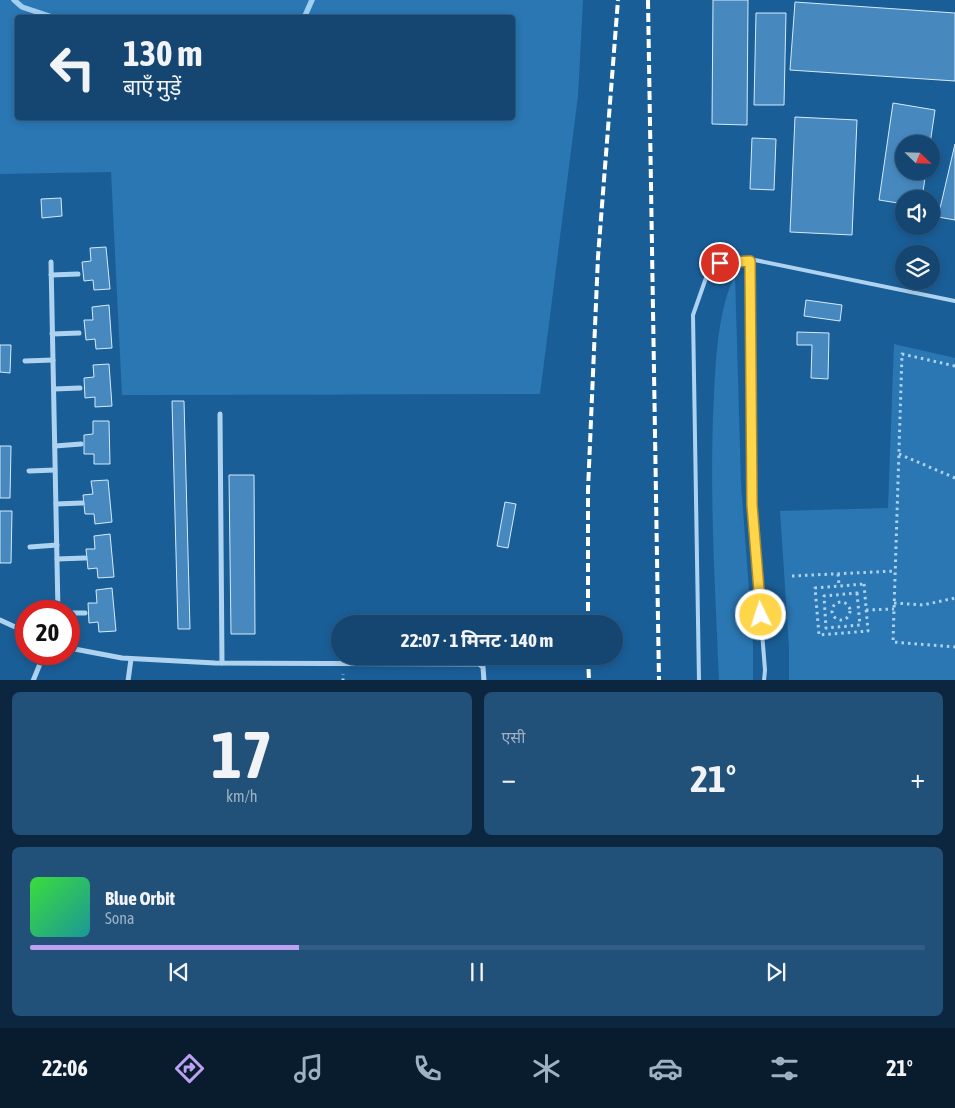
<!DOCTYPE html>
<html lang="hi">
<meta charset="utf-8">
<style>
body{margin:0;font-family:"Asap Condensed","Noto Sans Devanagari",sans-serif;background:#215079;color:#f1f3f6;height:100vh;display:flex;flex-direction:column;font-size:19px;white-space:nowrap}
*{box-sizing:border-box;margin:0}
p{font-size:16px;color:#9db1c3}
.icon{flex:none;width:28px;height:28px;fill:none;stroke:currentColor;stroke-width:2;stroke-linecap:round;stroke-linejoin:round}
.map{position:relative;height:680px;overflow:hidden}
.sheet{display:flex;flex-direction:column;gap:12px;padding:12px;background:#0b263e;flex:1}
.sheet>*{flex:none}
.banner{position:absolute;left:15px;top:15px;width:500px;height:105px;border-radius:5px;box-shadow:0 2px 8px #0003,0 0 0 1px #335e84;background:#144671;color:#f1f3f6;overflow:hidden}
.needle{width:32px;rotate:113deg}
.controls{position:absolute;left:895px;top:135px;display:grid;gap:10px}
.controls a{display:grid;place-items:center;width:45px;height:45px;border-radius:50%;background:#144671;box-shadow:0 2px 8px #0003,0 0 0 1px #335e84;font-size:25px}
.speed{position:absolute;left:15px;top:600px;display:flex;gap:10px;font-size:25px;font-weight:700;text-align:center}
.speed>*{display:grid;place-content:center;width:65px;height:65px;border-radius:50%;background:#144671;box-shadow:0 2px 8px #0003,0 0 0 1px #335e84;line-height:1}
.speed .limit{border:8px solid #d22;background:#fff;color:#111}
.pin{position:absolute;display:grid;place-items:center;width:42px;height:42px;color:#fff;margin:-21px;border:2px solid #fff;border-radius:50%;box-shadow:0 1px 5px #0007}
.me{position:absolute;width:55px;margin:-28px;rotate:356deg;stroke-linejoin:round;filter:drop-shadow(0 0 4px #0008)}
.turn{display:flex;align-items:center;gap:18px;height:105px;padding:0 25px;font-size:22px}
.turn .icon{width:65px;height:65px;stroke-width:2.5}
.turn b{display:block;font-size:35px;line-height:42px}
.big{font-size:38px;font-weight:700;line-height:1.1}
.sheet .widget{flex:1;display:flex;flex-direction:column;justify-content:center;gap:8px;min-width:0;padding:0 18px;border-radius:8px;background:#215079}
.sheet .dial{align-items:center;gap:0}
.dial b{font-size:65px;line-height:1}
.song{display:flex;align-items:center;gap:15px}
.cover{width:60px;height:60px;border-radius:8px;background:linear-gradient(135deg,hsl(120 70% 55%),hsl(180 70% 35%))}
.played{height:5px;border-radius:2px;background:linear-gradient(90deg,#bca0f2 30%,#335e84 30%)}
.keys{display:flex;justify-content:space-around;direction:ltr}
.heat{display:flex;justify-content:space-between;align-items:center;font-size:28px;direction:ltr}
.sheet .tiles{flex:1;display:grid;gap:12px;grid-template-columns:1fr 1fr}
.widget:last-child{grid-column:span 2}
.trip{position:absolute;left:331px;top:615px;width:292px;height:50px;border-radius:25px;background:#144671;box-shadow:0 2px 8px #0003,0 0 0 1px #335e84;font-weight:700;line-height:50px;text-align:center}
.dock{display:flex;height:80px;justify-content:space-around;align-items:center;background:#081c2d;color:#9db1c3}
.dock .icon{width:35px;height:35px}
.dock .current{color:#bca0f2}
.dock b{font-size:22px;color:#f1f3f6}
.map>svg:first-child{display:block}
</style>
<div class="map">
<svg width="955" height="681" viewBox="0 0 955 681">
<rect width="100%" height="100%" fill="#1a5e97"/>
<g fill="#2a77b3" fill-rule="evenodd">
<path d="M0 0H583L578 96 540 394 122 395 111 172 0 174ZM18 18H512V118H18Z"/>
<path d="M735 275 741 483 753 644V681L719 680C715 585 709 490 714 395 716 357 718 310 735 275Z"/>
<path d="M894 344 955 358V680H789V647L780 511 888 508Z"/>
</g>
<g fill="none" stroke-linecap="round" stroke-linejoin="round">
<g stroke="#a1cff2" stroke-width="5.5">
<path d="M14 0 22 7 55 18"/>
<path d="M304 18 312 0"/>
</g>
</g>
<g fill="#4789bf" stroke="#d5eafb">
<path d="M713 0H748L747 125 712 124Z"/>
<path d="M795 2 955 13V81L790 70Z"/>
<path d="M756 13H786L784 105H754Z"/>
<path d="M893 103 935 110 930 144H904V171H926L922 199H904V204L879 200Z"/>
<path d="M795 117 857 120 852 235 790 232Z"/>
<path d="M752 138 776 139 774 190 750 189Z"/>
<path d="M955 144V220L938 217Z"/>
<path d="M61 198 62 216 42 218 41 199Z"/>
<path d="M106 247 110 289 94 290 93 280 84 281 82 262 91 261 90 248Z"/>
<path d="M806 300 842 305 840 321 804 316Z"/>
<path d="M109 305 112 348 96 349 95 339 86 340 84 320H93L92 307Z"/>
<path d="M797 332 829 333 828 379 811 378 812 345H797Z"/>
<path d="M0 345H11L10 373 0 372Z"/>
<path d="M109 364 112 406 95 407V397L85 398 84 378 94 377 93 365Z"/>
<path d="M172 401H184L190 629H178Z"/>
<path d="M93 421H109L110 464H94V454H84V435L93 434Z"/>
<path d="M0 446H11L10 498H0Z"/>
<path d="M229 475H254L255 634H231Z"/>
<path d="M108 480 112 522 95 524 94 514H85L83 495 93 494 91 481Z"/>
<path d="M505 502 516 504 508 548 497 546Z"/>
<path d="M0 511H12L11 563H0Z"/>
<path d="M110 534 114 577 98 578 97 568 88 569 86 549H95L94 536Z"/>
<path d="M112 588 116 631 99 632 98 622 89 623 88 603H97L96 590Z"/>
</g>
<g fill="none" stroke-linecap="round" stroke-linejoin="round">
<g stroke="#aed3f0" stroke-width="3" stroke-dasharray="2.5 4" stroke-linecap="butt">
<path d="M955 366 902 354 893 642 955 647"/>
<path d="M899 454 955 478"/>
<path d="M838 574 839 585"/>
<path d="M792 576 895 571"/>
<path d="M864 584 868 631 819 635 815 588Z"/>
<path d="M857 593 860 625 826 628 824 596Z"/>
<circle cx="841" cy="611" r="9"/>
<path d="M894 603 923 605 955 598"/>
<path d="M866 610 894 609"/>
<path d="M343 681V674"/>
</g>
<g stroke="#aed3f0" stroke-width="4">
<path d="M750 261 752 505 765 670 764 681"/>
<path d="M699 681 693 315 707 275 720 263 755 260 955 301"/>
</g>
<g stroke="#aed3f0" stroke-width="5">
<path d="M51 262 58 611"/>
<path d="M51 275 78 274"/>
<path d="M52 334 79 333"/>
<path d="M25 361 53 360"/>
<path d="M54 389 80 388"/>
<path d="M220 414 222 663"/>
<path d="M55 446 81 444"/>
<path d="M29 471 55 470"/>
<path d="M56 504 82 503"/>
<path d="M30 547 57 545"/>
<path d="M57 559 85 558"/>
<path d="M69 613H85"/>
<path d="M0 620 26 632"/>
<path d="M69 648 122 658 215 663 479 664 483 667 484 681"/>
<path d="M33 681 44 654"/>
<path d="M128 681 131 659"/>
</g>
<g stroke="#fff" stroke-width="4" stroke-dasharray="9 4" stroke-linecap="butt">
<path d="M648 0 659 681"/>
<path d="M588 624V490L598 257 618 0"/>
<path d="M588 656 589 681"/>
</g>
</g>
<g fill="none" stroke-linecap="round" stroke-linejoin="round">
<defs>
<path id="route" d="M720 263 750 261 752 505 761 615"/>
</defs>
<use href="#route" stroke="#a68a30" stroke-width="12"/>
<use href="#route" stroke="#ffd54a" stroke-width="9"/>
</g>
</svg>
<div class="controls">
<a><svg class="needle" viewBox="-14 -14 28 28"><path d="M0-13l5 13h-10z" fill="#e53935"/><path d="M0 13l5-13h-10z" fill="#9db1c3"/></svg></a>
<a><svg class="icon" aria-label="sound" viewBox="0 0 24 24"><path d="M4 9h4l5-4v14l-5-4H4zM17 9q2 3 0 6"/></svg></a>
<a><svg class="icon" aria-label="layers" viewBox="0 0 24 24"><path d="M12 4l9 5-9 5-9-5zM3 14l9 5 9-5"/></svg></a>
</div>
<div class="speed"><div class="limit">20</div></div>
<div class="pin" style="left:720px;top:263px;background:#d93025"><svg class="icon" aria-label="arrive" viewBox="0 0 24 24"><path d="M6 21V4h12l-3 4 3 4H6"/></svg></div>
<svg class="me" style="left:761px;top:615px" viewBox="-20 -20 40 40"><circle r="17" fill="#ffd54a" stroke="#fff" stroke-width="3"/><path d="M0-11L8 9 0 5-8 9z" fill="#fff"/></svg>
<div class="trip">22:07 · 1 मिनट · 140 m</div>
<div class="banner">
<div class="turn"><svg class="icon" aria-label="left" viewBox="0 0 24 24"><path d="M17 20v-9H6M10 6l-5 5 5 5"/></svg><div><b>130 m</b>बाएँ मुड़ें</div></div>
</div>
</div>
<section class="sheet">
<div class="tiles">
<div class="widget dial"><b>17</b><p>km/h</p></div>
<div class="widget"><p>एसी</p>
<div class="heat"><a>−</a><b class="big">21°</b><a>+</a></div>
</div>
<div class="widget">
<div class="song"><i class="cover"></i><div><b>Blue Orbit</b><p>Sona</p></div></div>
<div class="played"></div>
<div class="keys"><svg class="icon" aria-label="previous" viewBox="0 0 24 24"><path d="M18 5L8 12l10 7zM5 5v14"/></svg><svg class="icon" aria-label="pause" viewBox="0 0 24 24"><path d="M8 5v14M16 5v14"/></svg><svg class="icon" aria-label="next" viewBox="0 0 24 24"><path d="M6 5l10 7-10 7zM19 5v14"/></svg></div>
</div>
</div>
</section>
<nav class="dock">
<b>22:06</b>
<svg class="icon current" aria-label="directions" viewBox="0 0 24 24"><path d="M12 3l9 9-9 9-9-9zM9 14v-3h6M13 9l2 2-2 2"/></svg>
<svg class="icon" aria-label="music" viewBox="0 0 24 24"><path d="M9 18V5l10-2v13"/><circle cx="6" cy="18" r="3"/><circle cx="16" cy="16" r="3"/></svg>
<svg class="icon" aria-label="phone" viewBox="0 0 24 24"><path d="M5 4h4l2 5-3 2q2 4 5 5l2-3 5 2v4C11 20 4 13 5 4z"/></svg>
<svg class="icon" aria-label="climate" viewBox="0 0 24 24"><path d="M12 3v18M4 7l16 10M4 17L20 7"/></svg>
<svg class="icon" aria-label="car" viewBox="0 0 24 24"><path d="M5 17H2v-5l4-1 3-4h7l3 4 3 1v5h-3M9 17h6M6 11h13"/><circle cx="7" cy="17" r="2"/><circle cx="17" cy="17" r="2"/></svg>
<svg class="icon" aria-label="filters" viewBox="0 0 24 24"><path d="M4 7h16M4 17h16"/><circle cx="9" cy="7" r="2"/><circle cx="15" cy="17" r="2"/></svg>
<b>21°</b>
</nav>
